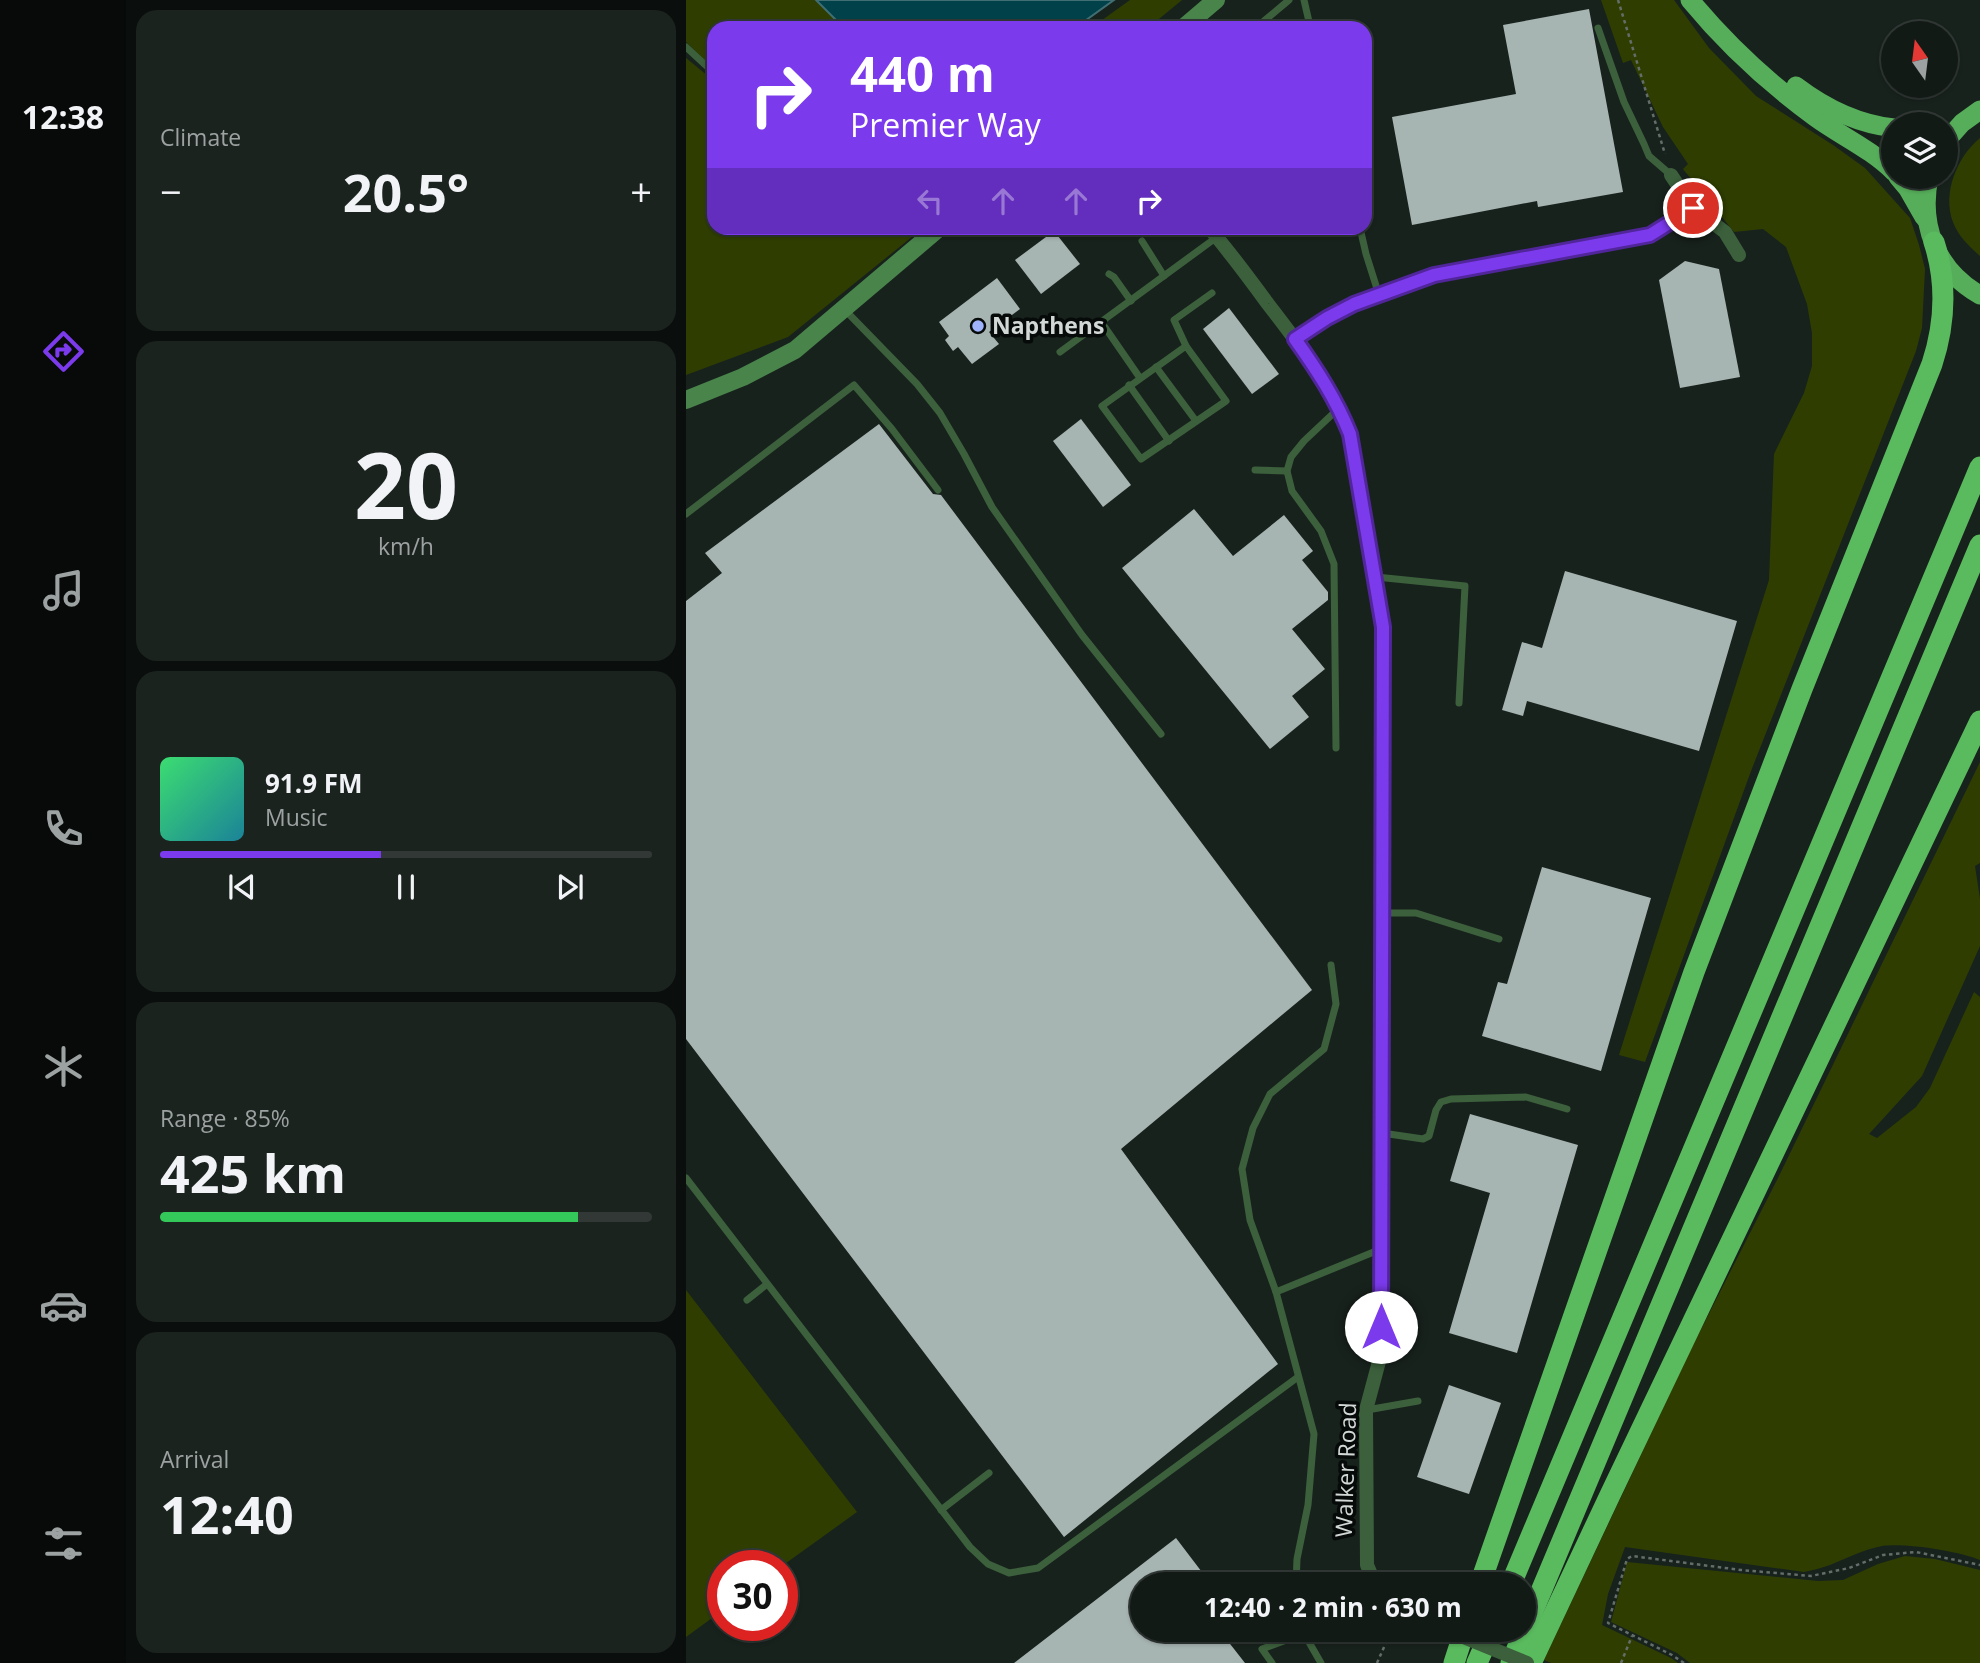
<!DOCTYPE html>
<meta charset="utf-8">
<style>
body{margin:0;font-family:"Open Sans",sans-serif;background:#1b231f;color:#f1f3f6;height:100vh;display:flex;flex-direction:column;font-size:26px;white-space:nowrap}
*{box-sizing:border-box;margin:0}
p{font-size:23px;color:#9ca1a1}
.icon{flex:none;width:38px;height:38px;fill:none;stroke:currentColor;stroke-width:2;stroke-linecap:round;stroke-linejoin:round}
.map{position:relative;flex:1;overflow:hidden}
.drawer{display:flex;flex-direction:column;gap:10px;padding:10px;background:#0a0e0c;width:560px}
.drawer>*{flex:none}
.guide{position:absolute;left:21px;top:21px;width:665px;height:214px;border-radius:21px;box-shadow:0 2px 5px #0004,0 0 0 2px #313835;background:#7c3aed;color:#fff;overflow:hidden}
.needle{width:46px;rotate:346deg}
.buttons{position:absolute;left:1195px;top:21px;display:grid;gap:14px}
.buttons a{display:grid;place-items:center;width:77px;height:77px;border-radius:50%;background:#121a16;box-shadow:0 2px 5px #0004,0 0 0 2px #313835;font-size:35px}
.speed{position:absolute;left:21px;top:1550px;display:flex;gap:14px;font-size:35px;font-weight:700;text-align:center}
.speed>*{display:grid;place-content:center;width:91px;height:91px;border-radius:50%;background:#121a16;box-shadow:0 2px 5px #0004,0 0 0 2px #313835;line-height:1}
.speed .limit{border:10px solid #d22;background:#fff;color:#111}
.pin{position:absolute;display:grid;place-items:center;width:60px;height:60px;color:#fff;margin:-30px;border:4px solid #fff;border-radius:50%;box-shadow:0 2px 7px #0007}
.me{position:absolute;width:77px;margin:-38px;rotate:0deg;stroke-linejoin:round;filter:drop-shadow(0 0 5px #0008)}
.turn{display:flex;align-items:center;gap:24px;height:147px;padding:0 28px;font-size:32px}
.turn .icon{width:91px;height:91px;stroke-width:2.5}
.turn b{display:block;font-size:49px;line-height:60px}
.lanes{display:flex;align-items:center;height:66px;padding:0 28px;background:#0003;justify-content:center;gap:35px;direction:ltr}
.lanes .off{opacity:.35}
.big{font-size:52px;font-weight:700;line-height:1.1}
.drawer .tile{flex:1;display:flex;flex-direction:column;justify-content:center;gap:10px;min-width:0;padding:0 24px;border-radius:21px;background:#1b231f}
.drawer .dial{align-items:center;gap:0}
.dial b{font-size:91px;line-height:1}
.song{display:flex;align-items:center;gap:21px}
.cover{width:84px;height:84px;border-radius:10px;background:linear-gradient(135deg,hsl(140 70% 55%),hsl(190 70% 35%))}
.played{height:7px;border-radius:4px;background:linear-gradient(90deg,#7c3aed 45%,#313835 45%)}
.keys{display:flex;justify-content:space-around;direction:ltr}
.heat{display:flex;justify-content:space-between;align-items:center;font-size:38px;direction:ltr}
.charge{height:10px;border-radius:5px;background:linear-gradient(90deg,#34c759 85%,#313835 0)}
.trip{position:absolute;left:444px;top:1572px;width:406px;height:70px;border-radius:35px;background:#121a16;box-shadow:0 2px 5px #0004,0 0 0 2px #313835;font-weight:700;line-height:70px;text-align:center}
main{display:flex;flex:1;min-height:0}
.dock{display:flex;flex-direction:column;width:126px;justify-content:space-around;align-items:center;background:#070a09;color:#9ca1a1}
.dock .icon{width:49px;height:49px}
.dock .current{color:#7c3aed}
.dock b{font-size:32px;color:#f1f3f6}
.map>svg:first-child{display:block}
</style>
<main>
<nav class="dock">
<b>12:38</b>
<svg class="icon current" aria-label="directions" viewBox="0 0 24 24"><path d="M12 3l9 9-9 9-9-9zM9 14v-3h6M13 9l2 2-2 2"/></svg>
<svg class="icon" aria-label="music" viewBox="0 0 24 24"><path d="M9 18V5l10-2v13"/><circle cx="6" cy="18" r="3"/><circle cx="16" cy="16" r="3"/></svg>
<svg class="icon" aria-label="phone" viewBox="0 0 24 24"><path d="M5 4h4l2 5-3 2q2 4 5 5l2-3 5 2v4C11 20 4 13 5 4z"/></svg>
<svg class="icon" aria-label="climate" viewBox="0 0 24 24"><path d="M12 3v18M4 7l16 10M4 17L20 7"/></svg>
<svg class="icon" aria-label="car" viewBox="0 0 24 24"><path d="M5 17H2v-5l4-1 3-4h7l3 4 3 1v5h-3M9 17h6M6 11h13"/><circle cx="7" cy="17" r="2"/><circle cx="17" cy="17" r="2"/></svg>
<svg class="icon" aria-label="filters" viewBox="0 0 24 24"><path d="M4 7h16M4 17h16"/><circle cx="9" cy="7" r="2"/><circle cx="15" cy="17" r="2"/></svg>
</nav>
<section class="drawer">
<div class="tile"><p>Climate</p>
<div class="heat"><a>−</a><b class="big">20.5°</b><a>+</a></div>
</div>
<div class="tile dial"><b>20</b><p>km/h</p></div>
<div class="tile">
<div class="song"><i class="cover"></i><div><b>91.9 FM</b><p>Music</p></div></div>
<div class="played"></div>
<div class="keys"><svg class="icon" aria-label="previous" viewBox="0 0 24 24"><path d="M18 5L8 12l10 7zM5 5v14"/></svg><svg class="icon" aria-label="pause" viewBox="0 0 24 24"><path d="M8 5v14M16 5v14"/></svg><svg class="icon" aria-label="next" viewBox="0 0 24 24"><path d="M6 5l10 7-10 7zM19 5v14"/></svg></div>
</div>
<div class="tile"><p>Range · 85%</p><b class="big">425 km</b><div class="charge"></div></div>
<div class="tile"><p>Arrival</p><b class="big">12:40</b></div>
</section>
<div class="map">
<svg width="1294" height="1663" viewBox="0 0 1294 1663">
<rect width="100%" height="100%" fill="#18221d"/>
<g fill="#2f3e00">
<path d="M0 0H130L158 28H28V69L0 42Z"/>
<path d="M444 0H496L462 28H405Z"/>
<path d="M915 0H988L1023 48 1070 96 1147 145 1179 168 1224 218 1233 245 1239 269 1236 328 1230 351 1065 771 959 1062 933 1055 1083 580 1088 454 1118 393 1126 366V333L1121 304 1100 247 1077 229 1048 232 997 169 1002 164 977 127 945 60 937 63Z"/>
<path d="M0 58 28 81V228H157L163 234 170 228H237L102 337 0 375Z"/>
<path d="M1294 138V256C1283 246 1272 236 1267 222 1256 193 1271 157 1294 138Z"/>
<path d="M1294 762V863L1289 866 1294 899V946L1236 1076 1183 1134 1191 1138 1230 1107 1244 1088 1288 992 1294 997V1560C1271 1551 1221 1543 1196 1546 1179 1549 1161 1558 1144 1565 1136 1568 1127 1570 1118 1572L939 1547 922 1594 916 1625 985 1658 992 1663H865L858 1660 1006 1347 1090 1182Z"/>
<path d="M0 1290 171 1512 96 1566H37V1610L0 1637Z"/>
<path d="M1219 1556 1249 1559 1294 1570V1663H1004L991 1653 925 1622 941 1562 1132 1581 1157 1580 1192 1564Z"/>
</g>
<path fill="#014149" stroke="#406e73" stroke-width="2" d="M130 0H428L389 28H158Z"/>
<g fill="#a6b4b2">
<path d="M903 9 937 192 852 207 851 201 726 225 706 117 830 94 817 25Z"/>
<path d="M368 231 394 264 355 294 329 260Z"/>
<path d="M999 261 1033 269 1054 377 994 388 973 280Z"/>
<path d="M311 278 334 309 303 332 313 344 286 364 272 347 267 351 259 340 263 336 253 322Z"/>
<path d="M543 308 593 374 566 394 517 329Z"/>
<path d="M395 419 445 485 417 507 367 441Z"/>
<path d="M193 424 247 494 255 495 626 990 435 1149 592 1364 378 1537 0 1039V601L36 573 19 553Z"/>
<path d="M508 509 547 556 598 515 627 551 616 560 642 592V600L606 629 639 669 606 696 623 717 584 749 436 568Z"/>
<path d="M879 571 1051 621 1013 751 841 701 837 716 816 710 836 642 856 648Z"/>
<path d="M856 867 965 898 915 1071 796 1036 812 982 821 984Z"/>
<path d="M784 1114 892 1145 831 1353 763 1333 804 1193 764 1181Z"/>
<path d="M763 1385 815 1403 783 1494 731 1477Z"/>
<path d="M490 1538 525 1584H457V1629H554L541 1640 559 1663H328Z"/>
</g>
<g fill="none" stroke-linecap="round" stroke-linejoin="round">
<g stroke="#646d69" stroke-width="2.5" stroke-dasharray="3.5 3.5" stroke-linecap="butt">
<path d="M932 0 979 154"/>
<path d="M659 228 661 234 665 235"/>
<path d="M691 1663 706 1629"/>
<path d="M935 1663 946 1636"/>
<path d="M998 1663 986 1655 922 1623 941 1559 946 1556 1055 1570 1125 1576 1163 1568 1197 1555 1230 1552 1294 1565"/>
</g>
<g stroke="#3c603c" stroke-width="7">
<path d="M618 0 624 26"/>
<path d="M578 21 603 0"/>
<path d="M912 28 938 102 958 144 963 156 985 175"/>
<path d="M0 47 28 73"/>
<path d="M674 228 680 254 693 295"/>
<path d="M456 241 478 276"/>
<path d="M423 274 428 277 445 301"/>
<path d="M158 309 231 384 254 413 278 454 306 507 396 635 475 734"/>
<path d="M416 323 454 378"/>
<path d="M500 346 540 401 455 459 416 406Z"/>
<path d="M500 346 488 320 526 293"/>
<path d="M374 352 531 237"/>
<path d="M470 367 510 421"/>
<path d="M443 385 483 441"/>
<path d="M569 470 601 471"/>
<path d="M0 514 168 385 206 429 252 490"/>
<path d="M690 577 779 586 773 703"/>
<path d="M650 748 648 564 635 531 606 491 601 471 605 457 618 441 653 408"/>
<path d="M697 913H730L813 939"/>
<path d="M696 1133 737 1139 743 1136 750 1110 755 1102 765 1099 840 1097 881 1109"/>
<path d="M0 1178 284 1547 302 1564 323 1573 352 1568 612 1377"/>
<path d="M590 1292 564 1220 556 1169 567 1128 584 1094 638 1049 650 1004 645 965"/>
<path d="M61 1300 81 1284"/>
<path d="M681 1410 732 1401"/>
<path d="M255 1510 303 1473"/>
<path d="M610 1584 611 1559 622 1505 628 1434 590 1292 695 1249"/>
<path d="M616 1630 635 1663"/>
<path d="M586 1663 576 1649 617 1634"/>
</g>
<g stroke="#3c603c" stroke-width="14">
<path d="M985 175 1007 208 1039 232 1053 255"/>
<path d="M523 228C544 252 563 278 582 304 618 351 656 398 669 457L697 627 695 1354 680 1410 681 1565 689 1584"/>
<path d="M609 339 641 318 668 304 749 275 964 235 1007 208"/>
</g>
<g stroke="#49844b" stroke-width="18">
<path d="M497 28 530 0"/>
<path d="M0 400 57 377 109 350 253 228"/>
</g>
<g stroke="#56ae5a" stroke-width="19">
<path d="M1004 0C1042 46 1081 82 1129 117 1155 136 1185 149 1208 172"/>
<path d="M1110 86C1139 108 1171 124 1208 128"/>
<path d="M1260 141 1276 123 1294 110"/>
<path d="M1212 177 1222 189 1238 217"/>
<path d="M1243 177C1233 225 1250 270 1294 295"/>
</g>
<g stroke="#5aba5e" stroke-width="21">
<path d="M794 1584 1008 972 1116 689 1246 364C1259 324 1261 282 1248 242"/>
<path d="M825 1584 1294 467"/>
<path d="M768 1663 779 1629"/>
<path d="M791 1663 806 1629"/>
<path d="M825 1663 1294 545"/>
<path d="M845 1663 925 1493 1294 721"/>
</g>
<path stroke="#3c603c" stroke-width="14" d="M758 1629 841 1663"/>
</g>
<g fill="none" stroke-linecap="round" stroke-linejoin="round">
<defs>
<path id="route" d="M695 1327 697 627 664 434C650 399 631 370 609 339L641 318 668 304 748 275 964 235 1007 208"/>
</defs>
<use href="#route" stroke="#51269a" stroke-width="18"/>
<use href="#route" stroke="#7c3aed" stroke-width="12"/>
</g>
<circle fill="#9fb3fd" stroke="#060a08" stroke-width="2.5" cx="292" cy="326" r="7"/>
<g text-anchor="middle" stroke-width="7" stroke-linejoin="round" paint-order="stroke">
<g font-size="23" font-weight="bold" fill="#d2d8d5" stroke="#060a08" text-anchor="start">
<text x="306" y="334">Napthens</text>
</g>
<g font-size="23" fill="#d2d8d5" stroke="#060a08">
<text transform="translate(660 1470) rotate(-88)" y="8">Walker Road</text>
</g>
</g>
</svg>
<div class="buttons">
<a><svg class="needle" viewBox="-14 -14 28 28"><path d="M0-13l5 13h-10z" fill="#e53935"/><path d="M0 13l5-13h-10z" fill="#9ca1a1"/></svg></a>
<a><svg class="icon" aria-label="layers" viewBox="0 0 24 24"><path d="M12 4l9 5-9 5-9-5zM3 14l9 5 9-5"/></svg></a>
</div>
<div class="speed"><div class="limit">30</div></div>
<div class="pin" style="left:1007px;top:208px;background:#d93025"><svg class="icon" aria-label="arrive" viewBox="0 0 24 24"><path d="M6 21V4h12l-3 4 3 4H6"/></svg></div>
<svg class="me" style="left:695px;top:1327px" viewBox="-20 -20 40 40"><circle r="19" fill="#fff"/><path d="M0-13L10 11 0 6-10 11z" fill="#7c3aed"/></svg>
<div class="trip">12:40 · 2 min · 630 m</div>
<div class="guide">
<div class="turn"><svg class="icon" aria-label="right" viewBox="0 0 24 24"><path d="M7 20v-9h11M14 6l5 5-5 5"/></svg><div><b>440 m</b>Premier Way</div></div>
<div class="lanes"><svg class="icon off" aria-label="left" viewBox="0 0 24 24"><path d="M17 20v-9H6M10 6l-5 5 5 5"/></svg><svg class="icon off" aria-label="ahead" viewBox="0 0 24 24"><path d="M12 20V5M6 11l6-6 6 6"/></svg><svg class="icon off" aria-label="ahead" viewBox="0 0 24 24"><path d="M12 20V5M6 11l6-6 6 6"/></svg><svg class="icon" aria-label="right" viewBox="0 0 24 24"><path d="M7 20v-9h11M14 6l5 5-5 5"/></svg></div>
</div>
</div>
</main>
